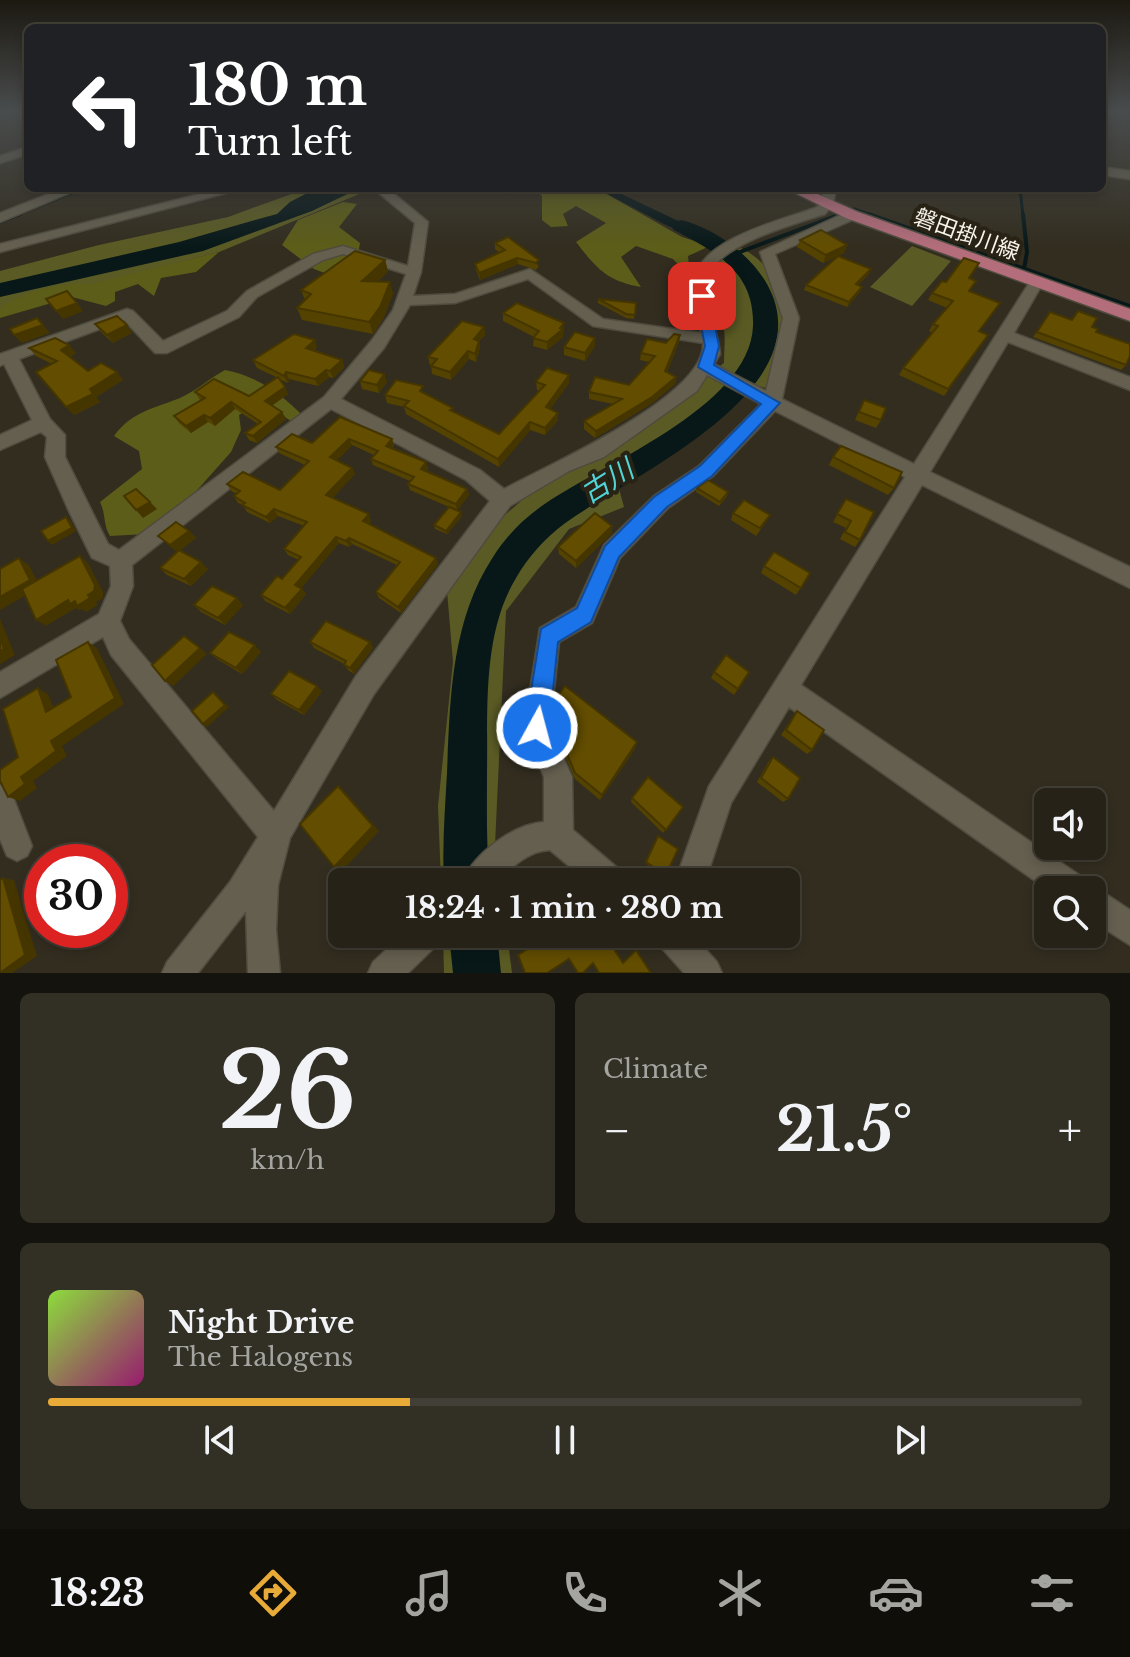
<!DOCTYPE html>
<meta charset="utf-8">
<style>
body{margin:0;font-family:"Libre Baskerville","Noto Sans JP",serif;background:#322f24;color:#f1f3f6;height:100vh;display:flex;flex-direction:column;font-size:30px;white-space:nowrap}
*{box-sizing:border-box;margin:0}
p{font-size:26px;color:#a4a4a1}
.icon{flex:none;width:44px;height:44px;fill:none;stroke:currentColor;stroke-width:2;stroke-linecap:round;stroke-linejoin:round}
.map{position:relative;height:973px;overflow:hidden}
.sheet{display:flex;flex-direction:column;gap:20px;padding:20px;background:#15130d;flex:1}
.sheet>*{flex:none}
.top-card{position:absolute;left:24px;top:24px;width:1082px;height:168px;border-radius:12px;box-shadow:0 4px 12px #0003,0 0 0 2px #423f36;background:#202124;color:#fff;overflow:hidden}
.tools{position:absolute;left:1034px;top:788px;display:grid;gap:16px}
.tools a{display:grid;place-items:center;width:72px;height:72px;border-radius:12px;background:#262217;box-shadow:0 4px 12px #0003,0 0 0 2px #423f36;font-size:40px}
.speed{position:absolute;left:24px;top:844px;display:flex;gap:16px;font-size:40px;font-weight:700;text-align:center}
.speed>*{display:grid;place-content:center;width:104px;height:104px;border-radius:50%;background:#262217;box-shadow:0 4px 12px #0003,0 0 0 2px #423f36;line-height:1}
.speed .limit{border:12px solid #d22;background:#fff;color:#111}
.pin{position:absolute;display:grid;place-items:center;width:68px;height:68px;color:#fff;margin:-34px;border-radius:16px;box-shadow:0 4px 12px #0006}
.me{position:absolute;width:88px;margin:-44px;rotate:7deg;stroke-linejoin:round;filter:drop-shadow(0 0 6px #0008)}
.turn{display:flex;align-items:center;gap:28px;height:168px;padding:0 32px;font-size:36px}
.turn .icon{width:104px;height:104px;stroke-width:2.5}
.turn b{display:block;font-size:56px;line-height:68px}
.big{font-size:60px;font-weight:700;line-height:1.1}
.sheet .card{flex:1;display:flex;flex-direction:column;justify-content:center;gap:12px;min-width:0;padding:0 28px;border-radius:12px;background:#322f24}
.sheet .dial{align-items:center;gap:0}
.dial b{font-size:104px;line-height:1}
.song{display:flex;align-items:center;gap:24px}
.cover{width:96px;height:96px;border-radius:12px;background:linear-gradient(135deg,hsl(90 70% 55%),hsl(320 70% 35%))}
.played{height:8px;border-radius:4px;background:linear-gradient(90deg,#e9ab37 35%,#423f36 35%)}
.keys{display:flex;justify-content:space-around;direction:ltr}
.heat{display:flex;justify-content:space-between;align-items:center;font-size:44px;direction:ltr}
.sheet .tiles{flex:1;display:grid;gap:20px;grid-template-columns:1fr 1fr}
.card:last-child{grid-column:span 2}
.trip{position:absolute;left:328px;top:868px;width:472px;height:80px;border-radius:12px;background:#262217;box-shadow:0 4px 12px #0003,0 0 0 2px #423f36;font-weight:700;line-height:80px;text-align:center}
.tabs{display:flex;height:128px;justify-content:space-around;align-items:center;background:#0f0e09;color:#a4a4a1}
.tabs .icon{width:56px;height:56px}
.tabs .active{color:#e9ab37}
.tabs b{font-size:36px;color:#f1f3f6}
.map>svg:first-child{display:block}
</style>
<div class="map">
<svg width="1130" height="973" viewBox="0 0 1130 973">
<rect width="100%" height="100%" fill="#322d1f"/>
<g fill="#5a5b24">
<path d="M308 188H374L219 252 0 309V271L99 245 228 217Z"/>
<path d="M912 246 951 261 912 306 870 287Z"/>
<path d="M741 248C764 259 788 288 788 316 787 340 777 366 771 389L749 384 618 485 624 507 569 529 506 611 495 845 500 882H441L438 806 453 662 446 579 477 539 542 483 593 462 724 363C724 351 726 336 723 324 714 287 694 271 741 248Z"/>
<path d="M443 934H507L512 973H444Z"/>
</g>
<g fill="#5c5d18">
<path d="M534 188H596L682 237 710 246 688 256 690 277 673 259 636 246 621 257 641 287C607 281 597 269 576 242L606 223 576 206 563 214 568 226 551 227 542 220V196Z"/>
<path d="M343 202 357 204 339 227 360 243 358 255 330 275 314 269 282 245 298 220Z"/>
<path d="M219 252 196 272 161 278 154 296 138 284 115 292V301L106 306 72 297 0 318V308C26 291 61 282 91 284Z"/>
<path d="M225 370C254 375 281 393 302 415L298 426 262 401 239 415 241 430 231 452 183 506 146 534 110 536C103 525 106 514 100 502L142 469 139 451 114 436C131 412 155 408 180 398 196 391 210 378 225 370Z"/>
</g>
<g fill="#081819">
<path d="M317 188H360L312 211 203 251 0 297V283L179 242 248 222 277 214 290 202Z"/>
<path d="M596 188H609L722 242 713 245 664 224Z"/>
</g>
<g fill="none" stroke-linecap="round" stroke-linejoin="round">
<g stroke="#081819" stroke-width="3">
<path d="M1020 188 1023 216"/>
<path d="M15 216 83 188"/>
<path d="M836 216 854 209 874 216"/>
</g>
<g stroke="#081819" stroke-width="4">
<path d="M868 214 1130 306"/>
<path d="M1023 214 1027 252 1024 269"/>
<path d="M0 222 20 214"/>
<path d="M732 255 841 214"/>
</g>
<g fill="#081819" fill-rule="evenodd">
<path d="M681 220C714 228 750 254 767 284 827 391 629 476 564 524 545 538 528 557 516 578 482 634 488 710 487 773 487 810 486 846 490 882H444C442 846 445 809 447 773 450 699 451 621 493 557 505 538 521 521 539 508 598 465 750 408 753 326 755 272 716 252 674 230L671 226 674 222Z"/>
<path d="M449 934H497L501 973H453Z"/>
</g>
<defs>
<g id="minor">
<path d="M28 147V154L0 163V156Z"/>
<path d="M1102 167 1130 171V179L1102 175Z"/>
<path d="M64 188H81L0 222V213Z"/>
<path d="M224 188H245L0 252V244Z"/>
<path d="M373 188H387L428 222 421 272 413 296 455 294 530 269 603 319 701 333C698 317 691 300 693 283 697 240 781 220 815 208L821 204 824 188H836L833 205 825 214C795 224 714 245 707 280 703 303 718 330 720 354L714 364 766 391 783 318 760 252 847 212H857V218L775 254 799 318 782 399 914 464 1031 280H1041L1043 283 1014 333 1130 377V390L1008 342 930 472 1130 567V588L922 485 801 685 1085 879 1089 889 1103 892 1130 910V945L1092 921V890H1048L789 707 731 803 705 882H675L709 786 905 477 775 411 713 476 668 508 620 558 592 623 559 642 550 728 572 777 573 830 621 871 625 882H588L550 850C528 851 513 866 498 882H462C474 854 513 824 544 822V777L524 728 540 628 576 607 604 545 654 496 699 466 761 404 707 375 697 391 604 457 569 471 510 506 374 694 290 838 278 885 276 930 280 973H248L246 911 198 973H162L167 962 230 882 258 837 111 655 103 637 0 698V672L99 614 111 586 110 566 92 558 68 509 45 457 47 437 41 432 0 450V435L32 420 4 364 0 366V354L127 309 133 311 163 341 227 311 247 291 313 254 343 246 408 266 415 223ZM343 254 406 274 393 310 372 340 324 397 119 550 108 544 65 457V435L50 419 19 359 124 320 155 353H167L239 317 257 297 323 260ZM528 279 593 326 703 343C707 396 546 466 504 489L480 470 341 399 384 348 410 305 455 303ZM331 409 466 480 490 501 356 676 274 811 129 639 120 621 133 586 132 565Z"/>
<path d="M0 785 10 789 32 846 27 856 17 861 7 856 0 839Z"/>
<path d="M403 934H442L437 945 408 973H368L373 962Z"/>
<path d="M654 934H692L717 962 722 973H684L659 945Z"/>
</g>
<path id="major" d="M785 188H804L858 212 1130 309V321L846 218Z"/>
</defs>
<use href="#minor" stroke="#4f4b3e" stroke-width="3"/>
<use href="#major" stroke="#4f4b3e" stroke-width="3"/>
<use href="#minor" fill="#645f4f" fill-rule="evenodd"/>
<use href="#major" fill="#b36d7b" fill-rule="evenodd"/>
</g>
<g fill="#544200">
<path d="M508 237 539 266 536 270 518 264 480 280 476 270 475 264 499 252 495 249V243Z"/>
<path d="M800 240 847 245 844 253 823 263 797 247Z"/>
<path d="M385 260 388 271 377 282 393 293 383 319 373 334 302 320 297 308 305 300 301 290Z"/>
<path d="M871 269 869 274 858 285 860 292 847 307 804 290 806 285Z"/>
<path d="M969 279V291L980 331 988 335 944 396 899 375 903 368 932 333 929 331 933 324 947 308 928 300 932 293 946 282Z"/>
<path d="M598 299 636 303 634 319 626 318 598 303Z"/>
<path d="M1078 311 1126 365 1121 370 1033 337 1050 312 1071 320Z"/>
<path d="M503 313 564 332 563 333V337L547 350 533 346 534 337 503 321Z"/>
<path d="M95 324 132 333 113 343 101 332Z"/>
<path d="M484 327 485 335 479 341 480 348 476 362 469 359 451 380 432 374 431 365H430L428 357Z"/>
<path d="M679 342 667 372 676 377 675 384 651 404 595 438 584 429V421L613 404 589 399V392L629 385 649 362 640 360 641 353 666 343Z"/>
<path d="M595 346 585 361 564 355V347Z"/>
<path d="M317 347 314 351 342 360 344 367 333 378 329 377 318 386 289 379 288 383 279 379 288 394 272 405 282 412 286 419 257 443 249 440 245 433 258 424 235 409 215 426 208 422 191 433 179 423 174 416 200 400 195 392 249 396 276 377 257 368 253 360Z"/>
<path d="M29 348 76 353 69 357 88 371 123 380 96 397 100 402 74 415 52 364 36 356Z"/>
<path d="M384 374 387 382 379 393 362 389 360 381Z"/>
<path d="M569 375V383L550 409 558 420 545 435 530 430 499 467 406 414 404 407 387 403 385 395 425 394 454 412 499 434 539 391 537 390 536 382Z"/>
<path d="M864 400 881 420 876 428 855 420Z"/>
<path d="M340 417 392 439 394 446 392 448 426 462 428 469 426 472 467 489 469 495 457 510 462 516 447 534 435 529 434 525 449 507 410 490 408 484 410 481 373 465 371 459 374 455 352 445 337 460 352 468 355 474 332 498 371 521 368 524 438 564 401 613 379 598 376 592 397 565 352 544 349 547 339 543 301 588 306 594 290 614 265 601 261 595 282 579 299 560 288 555 284 549 304 526 278 516 270 523 247 512 243 505 238 503 234 496 237 494 231 491 227 484 280 490 305 465 279 453 276 447 312 443Z"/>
<path d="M833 457 894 488 888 495 829 465Z"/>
<path d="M697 488 728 492 727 496 719 506 696 492Z"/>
<path d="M846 499 860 540 855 547 840 539 846 528 833 522Z"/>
<path d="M733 513 770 515 766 522 756 536 731 520Z"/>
<path d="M612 526V533L576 568 559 554 558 547Z"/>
<path d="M189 531 196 538 179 551 208 569 191 586 167 575 160 568 177 552 158 536Z"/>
<path d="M764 566 810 573 796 595 761 573Z"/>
<path d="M194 605H243L225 625 201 612Z"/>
<path d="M310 642H370L373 648 354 674 348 670 344 664 314 648Z"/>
<path d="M261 652 242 674 217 659 210 653Z"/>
<path d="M714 672H749L734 695 711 678Z"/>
<path d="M322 691 304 715 277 700 271 694Z"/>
<path d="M797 711 812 750 807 754 781 735Z"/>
<path d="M553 720 635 749 600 800 575 779 553 728Z"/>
<path d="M773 757 788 799 783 802 757 782 769 761Z"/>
<path d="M632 798 683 807 663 833 631 802Z"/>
<path d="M658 836 666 875 665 876 645 863Z"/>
</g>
<g fill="#453600">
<path d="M847 245 844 253 823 263 826 255Z"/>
<path d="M517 258 518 264 480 280 479 273Z"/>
<path d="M385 260 388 271 365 293 362 281Z"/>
<path d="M871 269 869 274 853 289 856 284Z"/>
<path d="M390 282 393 293 383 319 373 334 369 322Z"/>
<path d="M862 287 860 292 847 307 849 302Z"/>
<path d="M77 303 83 311 63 319 56 311Z"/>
<path d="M564 323 563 337 547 350V342Z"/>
<path d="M43 325 50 333 22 343 14 335Z"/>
<path d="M127 325 132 333 113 343 107 335Z"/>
<path d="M484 327 485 335 479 341 480 348 476 362 474 339Z"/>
<path d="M680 335 679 342 664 379 665 371Z"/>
<path d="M595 338V346L585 361V353Z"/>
<path d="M315 340 317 347 309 355 306 348Z"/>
<path d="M69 345 76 353 67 358 61 350Z"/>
<path d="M468 351 469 359 451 380 450 372Z"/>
<path d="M342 360 344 367 333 378 330 371Z"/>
<path d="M326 370 329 377 318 386 315 379Z"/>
<path d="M117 372 123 380 96 397 100 402 74 415 66 407 90 389Z"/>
<path d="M286 372 289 379 288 383 284 376Z"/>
<path d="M384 374 387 382 379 393 377 385Z"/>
<path d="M569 375V383L546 415V407Z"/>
<path d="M676 377 675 384 651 404 595 438 596 431Z"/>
<path d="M285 387 288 394 269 408 265 401Z"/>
<path d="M231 402 235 409 215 426 210 418Z"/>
<path d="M282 412 286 419 257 443 253 436Z"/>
<path d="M558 413V420L545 435V428Z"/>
<path d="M204 415 208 422 191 433 186 426Z"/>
<path d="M530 422V430L499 467 498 459Z"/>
<path d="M349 439 352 445 334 464 330 457Z"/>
<path d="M392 439 394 446 388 453 386 446Z"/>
<path d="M426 462 428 469 422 476 421 469Z"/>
<path d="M352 468 355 474 329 502 326 495Z"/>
<path d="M467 489 469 495 457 511 456 504Z"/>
<path d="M150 502 157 509 143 518 136 510Z"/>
<path d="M274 509 278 516 270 523 266 517Z"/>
<path d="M461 512 462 516 447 534 446 531Z"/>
<path d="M369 514 371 521 366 528 363 521Z"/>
<path d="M66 517 70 520 76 531 52 545 48 541Z"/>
<path d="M612 526V533L576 568V561Z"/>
<path d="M189 531 196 538 177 553 170 545Z"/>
<path d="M336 537 339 543 299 591 295 585Z"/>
<path d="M349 538 352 544 349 547 346 541Z"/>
<path d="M80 556 88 563 103 592V598L96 602 98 605 86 612 82 609 79 610 76 608 46 626 36 620 68 600 88 595Z"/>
<path d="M19 558 29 565 40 587 0 610V597Z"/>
<path d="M436 558 438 564 401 613 398 607Z"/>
<path d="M201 562 208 569 191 586 184 579Z"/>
<path d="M302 589 306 594 290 614 285 608Z"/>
<path d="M237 598 243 605 225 625 218 618Z"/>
<path d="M0 619 15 655 0 664Z"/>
<path d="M88 642 97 648 124 704 62 746 67 756 33 781 37 788 20 801 8 797 21 777 51 741 115 698Z"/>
<path d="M370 642 373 648 354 674 350 668Z"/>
<path d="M255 645 261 652 242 674 236 668Z"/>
<path d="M200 648 207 654 173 686 165 681Z"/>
<path d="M317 686 322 691 304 715 299 710Z"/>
<path d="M38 688 48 694 57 717 46 712Z"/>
<path d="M213 692 229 707 207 727 203 724Z"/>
<path d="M637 742 635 749 600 800 602 795Z"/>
<path d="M338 786 345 792 379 831 342 871 334 867Z"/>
<path d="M3 878 14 880 37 956 12 973H0Z"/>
</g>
<g fill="#624d00" stroke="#453600" stroke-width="2">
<path d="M821 230 847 245 826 255 800 240Z"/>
<path d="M508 237 539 260 536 263 517 258 479 273 475 264 505 250 495 243Z"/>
<path d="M355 251 385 260 362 281 390 282 380 307 369 322 297 308 311 294 301 290Z"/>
<path d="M838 256 871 269 856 284 862 287 849 302 806 285Z"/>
<path d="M964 258 979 263 969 278 976 281 969 291 1000 303 979 331 988 335 948 389 903 368 938 326 933 324 953 301 932 293 942 281 946 282Z"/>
<path d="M67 291 77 303 56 311 46 299Z"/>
<path d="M598 299 636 303 635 315 626 314Z"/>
<path d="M517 303 564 323 560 328 563 329 547 342 533 338 539 331 503 313Z"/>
<path d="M1078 311 1097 318 1092 327 1098 329 1096 332 1130 344V356L1126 365 1037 332 1050 312 1072 320Z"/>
<path d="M117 316 127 325 107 335 95 324Z"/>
<path d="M37 318 43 325 14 335 10 329Z"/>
<path d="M462 321 484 327 474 339 479 341 475 354 468 351 450 372 431 366 437 359 428 357Z"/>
<path d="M575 332 595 338 585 353 564 347Z"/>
<path d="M294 334 315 340 306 348 342 360 330 371 326 370 315 379 286 372 284 376 253 360Z"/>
<path d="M674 334 680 335 665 371 676 377 652 397 596 431 584 421 622 399 589 392 595 377 629 385 655 356 641 353 647 339 666 343Z"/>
<path d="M55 338 69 345 61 350 88 371 101 363 117 372 90 389 93 394 66 407 36 372 57 361 29 348Z"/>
<path d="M547 368 569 375 546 407 558 413 545 428 530 422 498 459 404 406 409 401 385 395 396 380 423 386 420 391 453 408 450 410 499 434 545 385 536 382Z"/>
<path d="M369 370 384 374 377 385 360 381Z"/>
<path d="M278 377 285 387 265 401 282 412 253 436 245 433 261 422 231 402 210 418 204 415 186 426 174 416 205 398 195 392 214 379 249 396Z"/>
<path d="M864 400 886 408 881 420 859 412Z"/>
<path d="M340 417 392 439 386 446 426 462 421 469 467 489 456 504 408 484 414 477 371 459 378 451 349 439 330 457 352 468 326 495 369 514 363 521 436 558 398 607 376 592 400 562 349 538 346 541 336 537 295 585 302 589 285 608 261 595 277 576 282 579 301 557 284 549 307 522 274 509 266 517 242 505 245 503 234 496 240 491 227 484 243 472 280 490 309 461 276 447 292 434 312 443Z"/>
<path d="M841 446 902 472 894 488 833 457Z"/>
<path d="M708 480 728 492 720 502 697 488Z"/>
<path d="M136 489 150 502 136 510 124 496Z"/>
<path d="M846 499 874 512 860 540 845 532 851 521 837 514Z"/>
<path d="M744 500 770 515 760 528 733 513Z"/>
<path d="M449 507 461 512 446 531 434 525Z"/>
<path d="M595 513 612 526 576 561 558 547Z"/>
<path d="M66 517 72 528 48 541 41 531Z"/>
<path d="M176 522 189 531 170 545 158 536Z"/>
<path d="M179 550 201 562 184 579 160 568Z"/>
<path d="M774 552 810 573 801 588 764 566Z"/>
<path d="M80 556 95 585 94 591 88 595 90 598 77 606 75 601 70 604 68 600 36 620 22 589Z"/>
<path d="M19 558 30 580 0 597V569Z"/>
<path d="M212 586 237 598 218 618 194 605Z"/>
<path d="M326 621 370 642 350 668 344 665 346 661 310 642Z"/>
<path d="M229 632 255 645 236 668 210 653Z"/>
<path d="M184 636 200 648 165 681 152 665Z"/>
<path d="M0 639 4 649 0 651Z"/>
<path d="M88 642 115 698 51 741 56 751 21 777 25 784 8 797 0 781V770L18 757 3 709 38 688 46 712 71 697 56 660Z"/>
<path d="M726 655 749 672 738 689 714 672Z"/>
<path d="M289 671 317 686 299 710 271 694Z"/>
<path d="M565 686 637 742 602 795 575 773 553 720 555 700Z"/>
<path d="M213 692 225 705 203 724 192 711Z"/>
<path d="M797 711 824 730 812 750 786 730Z"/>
<path d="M773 757 800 778 788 799 761 778Z"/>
<path d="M648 777 683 807 666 830 632 798Z"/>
<path d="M338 786 373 826 334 867 300 824Z"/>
<path d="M658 836 678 849 666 875 646 862Z"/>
<path d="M3 878 25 955 0 973V880Z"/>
<path d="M558 934H604L623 963 636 950 651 973H599L593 963 583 973H578L569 959 547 973H525L518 955 548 936 550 941Z"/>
</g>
<linearGradient id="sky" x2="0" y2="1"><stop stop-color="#1c1911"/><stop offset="0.45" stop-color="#494c4d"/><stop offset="1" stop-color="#494c4d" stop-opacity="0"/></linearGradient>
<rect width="1130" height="247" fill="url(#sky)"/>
<path fill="#1a73e8" stroke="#114b97" stroke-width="2" d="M702 292 709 296 719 346 714 365 780 403 712 476 667 507 619 557 591 622 558 642 549 728 545 737 537 740 529 737 525 728 541 629 577 608 605 546 654 497 700 466 761 404 698 367 705 346 695 296Z"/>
<g text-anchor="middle" stroke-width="8" stroke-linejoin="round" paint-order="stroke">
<g font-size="22" fill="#f8f4eb" stroke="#282315">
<text transform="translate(967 234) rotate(20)" y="8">磐田掛川線</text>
</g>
<g font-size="28" font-style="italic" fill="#51d4d7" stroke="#282315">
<text transform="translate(607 481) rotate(-32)" y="10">古川</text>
</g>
</g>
</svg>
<div class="tools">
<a><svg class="icon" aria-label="sound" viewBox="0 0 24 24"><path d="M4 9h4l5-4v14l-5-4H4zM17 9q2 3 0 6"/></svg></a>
<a><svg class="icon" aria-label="search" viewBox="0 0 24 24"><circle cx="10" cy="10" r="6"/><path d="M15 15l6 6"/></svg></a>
</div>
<div class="speed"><div class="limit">30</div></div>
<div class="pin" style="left:702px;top:296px;background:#d93025"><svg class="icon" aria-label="arrive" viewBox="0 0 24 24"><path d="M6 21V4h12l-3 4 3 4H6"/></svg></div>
<svg class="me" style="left:537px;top:728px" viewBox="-20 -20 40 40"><circle r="17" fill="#1a73e8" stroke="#fff" stroke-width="3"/><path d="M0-11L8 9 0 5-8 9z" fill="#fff"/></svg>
<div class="trip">18:24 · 1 min · 280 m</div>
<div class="top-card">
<div class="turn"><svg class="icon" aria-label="left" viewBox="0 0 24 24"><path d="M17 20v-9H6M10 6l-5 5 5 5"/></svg><div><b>180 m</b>Turn left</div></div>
</div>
</div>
<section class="sheet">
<div class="tiles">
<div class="card dial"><b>26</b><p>km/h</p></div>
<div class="card"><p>Climate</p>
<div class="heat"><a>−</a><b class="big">21.5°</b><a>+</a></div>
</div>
<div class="card">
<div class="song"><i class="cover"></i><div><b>Night Drive</b><p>The Halogens</p></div></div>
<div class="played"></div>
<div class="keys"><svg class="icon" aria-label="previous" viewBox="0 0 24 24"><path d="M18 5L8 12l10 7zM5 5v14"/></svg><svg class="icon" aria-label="pause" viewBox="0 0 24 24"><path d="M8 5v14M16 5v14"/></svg><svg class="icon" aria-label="next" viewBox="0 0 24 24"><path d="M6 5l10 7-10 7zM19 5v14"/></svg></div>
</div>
</div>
</section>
<nav class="tabs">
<b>18:23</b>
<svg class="icon active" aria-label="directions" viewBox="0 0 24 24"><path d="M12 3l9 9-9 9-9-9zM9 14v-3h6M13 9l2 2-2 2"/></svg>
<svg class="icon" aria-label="music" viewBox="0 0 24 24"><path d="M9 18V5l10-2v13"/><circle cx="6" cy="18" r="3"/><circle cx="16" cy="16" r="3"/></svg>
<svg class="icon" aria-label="phone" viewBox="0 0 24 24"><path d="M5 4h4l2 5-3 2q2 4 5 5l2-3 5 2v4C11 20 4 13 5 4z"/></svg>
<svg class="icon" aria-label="climate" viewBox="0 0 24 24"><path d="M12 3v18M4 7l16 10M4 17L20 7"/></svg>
<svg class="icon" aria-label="car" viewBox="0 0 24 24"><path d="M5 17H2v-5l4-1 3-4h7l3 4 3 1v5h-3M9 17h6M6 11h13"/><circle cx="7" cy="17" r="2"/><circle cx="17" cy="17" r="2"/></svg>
<svg class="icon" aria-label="filters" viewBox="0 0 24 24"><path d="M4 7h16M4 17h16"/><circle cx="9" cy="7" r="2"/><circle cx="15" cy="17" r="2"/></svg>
</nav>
